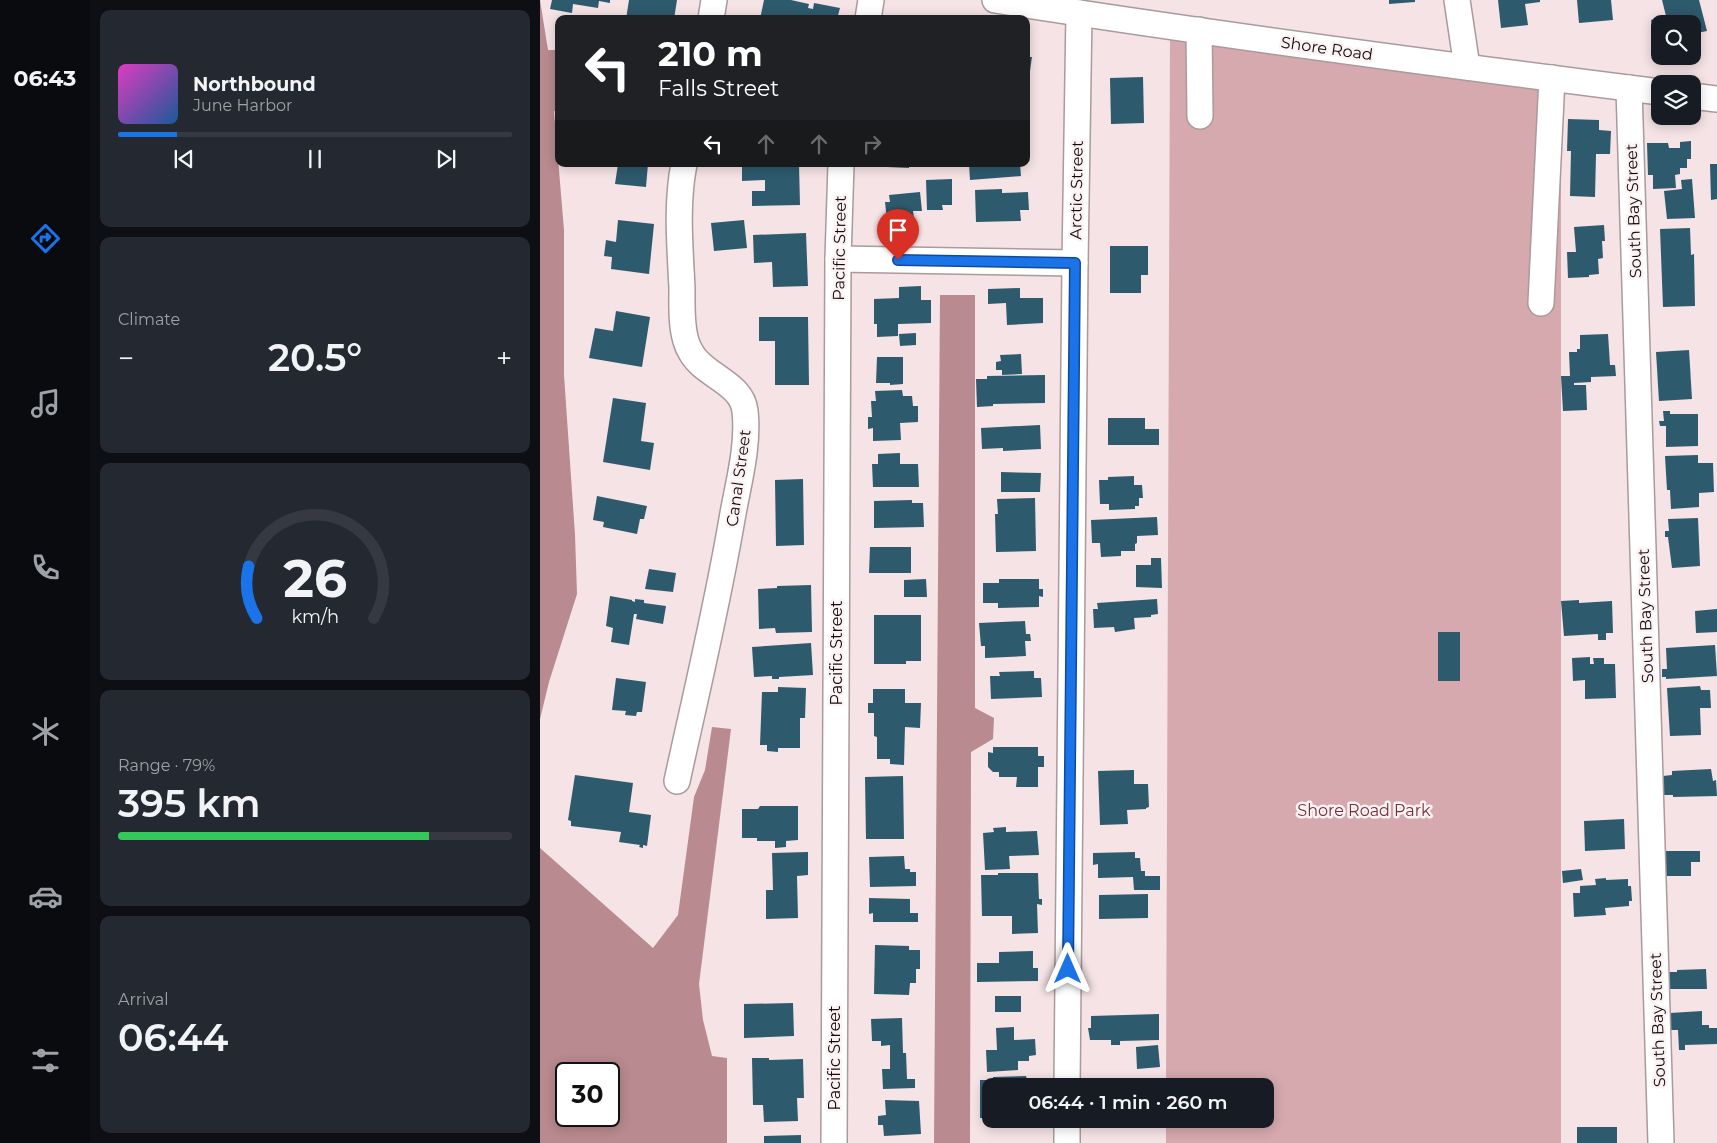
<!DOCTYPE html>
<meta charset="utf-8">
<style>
body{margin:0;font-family:Montserrat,sans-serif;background:#242831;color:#f1f3f6;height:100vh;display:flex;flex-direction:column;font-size:19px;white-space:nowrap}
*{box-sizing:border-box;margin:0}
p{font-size:16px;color:#9ea1a6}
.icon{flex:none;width:28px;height:28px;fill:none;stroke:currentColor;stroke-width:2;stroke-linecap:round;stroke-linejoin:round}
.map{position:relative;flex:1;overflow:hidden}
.drawer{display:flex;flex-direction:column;gap:10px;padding:10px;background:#0d0f14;width:450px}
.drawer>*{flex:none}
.banner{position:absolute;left:15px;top:15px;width:475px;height:152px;border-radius:10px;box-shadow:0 2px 12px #0003;background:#202124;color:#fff;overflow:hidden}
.fabs{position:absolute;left:1111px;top:15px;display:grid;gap:10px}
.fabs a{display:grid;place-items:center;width:50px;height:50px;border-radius:10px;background:#171b24;box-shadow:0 2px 12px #0003;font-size:25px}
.speed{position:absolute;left:15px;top:1062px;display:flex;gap:10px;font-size:25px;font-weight:700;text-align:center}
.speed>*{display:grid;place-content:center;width:65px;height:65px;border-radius:50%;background:#171b24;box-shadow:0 2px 12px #0003;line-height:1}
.speed .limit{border:2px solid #111;border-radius:8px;background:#fff;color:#111}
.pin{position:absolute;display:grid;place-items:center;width:42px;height:42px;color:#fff;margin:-51px -21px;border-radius:50% 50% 50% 0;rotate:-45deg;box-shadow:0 0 5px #0007}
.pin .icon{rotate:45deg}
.me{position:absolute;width:55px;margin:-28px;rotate:0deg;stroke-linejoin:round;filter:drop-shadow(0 0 4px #0008)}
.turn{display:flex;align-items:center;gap:18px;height:105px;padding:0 20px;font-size:22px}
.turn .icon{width:65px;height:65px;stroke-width:2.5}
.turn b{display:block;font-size:35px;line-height:42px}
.lanes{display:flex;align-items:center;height:48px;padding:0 20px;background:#0003;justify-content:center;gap:25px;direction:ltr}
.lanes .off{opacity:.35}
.big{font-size:38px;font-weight:600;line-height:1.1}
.drawer .tile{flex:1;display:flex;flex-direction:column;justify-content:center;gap:8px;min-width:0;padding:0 18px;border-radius:10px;background:#242831}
.drawer .dial{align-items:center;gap:0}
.dial svg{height:130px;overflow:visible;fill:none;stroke:#363941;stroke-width:7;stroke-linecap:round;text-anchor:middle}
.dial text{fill:#f1f3f6;stroke:none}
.song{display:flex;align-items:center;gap:15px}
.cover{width:60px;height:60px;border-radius:8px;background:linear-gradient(135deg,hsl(310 70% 55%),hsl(210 70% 35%))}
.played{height:5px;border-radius:2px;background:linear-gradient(90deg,#1a73e8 15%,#363941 15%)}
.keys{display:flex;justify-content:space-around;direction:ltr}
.heat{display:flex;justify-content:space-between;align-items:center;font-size:28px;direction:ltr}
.charge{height:8px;border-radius:4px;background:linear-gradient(90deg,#34c759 79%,#363941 0)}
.trip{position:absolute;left:442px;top:1078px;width:292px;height:50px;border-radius:10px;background:#171b24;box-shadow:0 2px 12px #0003;font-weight:600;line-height:50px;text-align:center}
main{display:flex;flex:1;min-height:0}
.menu{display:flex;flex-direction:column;width:90px;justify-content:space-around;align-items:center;background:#090b0e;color:#9ea1a6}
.menu .icon{width:35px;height:35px}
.menu .current{color:#1a73e8}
.menu b{font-size:22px;color:#f1f3f6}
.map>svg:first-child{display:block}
</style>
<main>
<nav class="menu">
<b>06:43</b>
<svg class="icon current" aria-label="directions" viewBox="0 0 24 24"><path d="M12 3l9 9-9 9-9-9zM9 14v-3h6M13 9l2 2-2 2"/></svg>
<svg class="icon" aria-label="music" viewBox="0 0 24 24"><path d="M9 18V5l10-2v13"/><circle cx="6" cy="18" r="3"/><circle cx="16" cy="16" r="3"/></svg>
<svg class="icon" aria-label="phone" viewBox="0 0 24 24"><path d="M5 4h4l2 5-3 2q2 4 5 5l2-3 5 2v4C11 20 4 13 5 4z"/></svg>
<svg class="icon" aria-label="climate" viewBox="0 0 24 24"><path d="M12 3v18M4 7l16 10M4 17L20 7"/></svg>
<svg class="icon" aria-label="car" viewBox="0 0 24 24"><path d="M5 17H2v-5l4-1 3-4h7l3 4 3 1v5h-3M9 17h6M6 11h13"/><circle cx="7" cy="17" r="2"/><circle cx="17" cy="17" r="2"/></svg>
<svg class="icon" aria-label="filters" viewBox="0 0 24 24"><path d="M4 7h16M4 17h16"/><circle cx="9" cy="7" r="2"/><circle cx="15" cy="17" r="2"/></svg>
</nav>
<section class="drawer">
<div class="tile">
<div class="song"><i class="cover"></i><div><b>Northbound</b><p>June Harbor</p></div></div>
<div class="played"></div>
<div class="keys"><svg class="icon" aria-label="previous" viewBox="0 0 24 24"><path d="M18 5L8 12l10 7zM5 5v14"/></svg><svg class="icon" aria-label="pause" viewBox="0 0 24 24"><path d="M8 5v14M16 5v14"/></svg><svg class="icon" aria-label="next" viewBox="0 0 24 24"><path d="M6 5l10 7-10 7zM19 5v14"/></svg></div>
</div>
<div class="tile"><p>Climate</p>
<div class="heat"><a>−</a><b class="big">20.5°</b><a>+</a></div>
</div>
<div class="tile dial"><svg viewBox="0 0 100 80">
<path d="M14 69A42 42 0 1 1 86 69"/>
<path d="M14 69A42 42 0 0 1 9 37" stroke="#1a73e8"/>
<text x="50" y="56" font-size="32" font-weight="700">26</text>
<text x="50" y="72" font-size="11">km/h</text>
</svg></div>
<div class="tile"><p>Range · 79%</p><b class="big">395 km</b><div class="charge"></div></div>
<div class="tile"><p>Arrival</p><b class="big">06:44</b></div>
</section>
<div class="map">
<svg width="1177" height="1143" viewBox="0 0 1177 1143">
<rect width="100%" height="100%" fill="#f5e3e5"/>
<path fill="#d5a9ae" d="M630 35 1021 91V1143H626V1119H726V1086H626Z"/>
<g fill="#b98a8f" fill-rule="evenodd">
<path d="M0 0 8 50H19V112L14 111 24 230V375L35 535 37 594 9 682 0 719Z"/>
<path d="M400 295H435V708L454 718 453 739 431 752 430 1143H394Z"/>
<path d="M172 727 191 729 159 984 163 1020 172 1056 187 1058V1143H0V848L113 948 138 915 154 797 165 770ZM26 1074H69V1116H26Z"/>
</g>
<g fill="#2e5a6d">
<path d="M12 0H70V3L59 1 58 8 33 4 32 13 10 9Z"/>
<path d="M89 0H137L134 19 104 16 103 19H86Z"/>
<path d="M224 0H251L269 4 268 8 273 9 274 3 300 8 297 19H220Z"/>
<path d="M849 0H875V2L849 4Z"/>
<path d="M958 0H1000V2L985 4 988 25 961 28Z"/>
<path d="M1037 0H1071L1073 20 1039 23Z"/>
<path d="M1122 0H1159L1167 31 1152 34V24H1120V42L1116 43 1111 20 1126 16Z"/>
<path d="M486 57H492L487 92H486Z"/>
<path d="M603 77 604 123 571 124 570 78Z"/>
<path d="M1028 119 1059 120V130L1071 131 1070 154H1056L1055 197 1030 196 1031 151H1027Z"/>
<path d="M1151 141V159H1147V168H1140V174L1135 175 1136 188 1113 189V175H1108L1107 143H1128L1129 148H1140V142Z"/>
<path d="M78 164H108L106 187 75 184Z"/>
<path d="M202 164H259L260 205 212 206V191H225V180L202 181Z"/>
<path d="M348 164H369V168L347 167Z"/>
<path d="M429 164H480L481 176 430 180Z"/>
<path d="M1170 164H1177V199L1171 200Z"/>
<path d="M412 179V205H402L403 210H387L386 180Z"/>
<path d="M1152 179 1155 218 1127 219 1124 191 1142 189 1141 180Z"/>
<path d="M462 189V193L488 192 489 210H480L481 221 436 222 435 190Z"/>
<path d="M380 192 382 211H373L374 218 347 220 345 202H350L349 195Z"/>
<path d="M78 220 114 224 109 274 71 269 72 257 64 256 66 240 76 242Z"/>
<path d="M204 220 207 248 174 251 171 223Z"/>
<path d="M1064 225 1065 241H1062L1063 258 1058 259 1059 274 1049 275V277L1028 278 1027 252H1036L1034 227Z"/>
<path d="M1150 228 1151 255 1154 254 1155 306 1123 307 1120 229Z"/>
<path d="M266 233 268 286 233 287 232 262 214 263 213 235Z"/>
<path d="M570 246H608V275H601V293H570Z"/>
<path d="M381 286V300H391V323L358 324V336L337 337V324H334V299L359 298V287Z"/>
<path d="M480 288V298H503V323L467 325 466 303 448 304V289Z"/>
<path d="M76 311 110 317 102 367 49 358 55 328 73 331Z"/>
<path d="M219 317H268L269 385H235V341H219Z"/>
<path d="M376 333V345L360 346 359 334Z"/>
<path d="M1068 334 1070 365H1075L1076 376 1051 377V382L1034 383V385H1046L1047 410 1023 411 1021 376H1030L1029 352H1037V349H1040V335Z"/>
<path d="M1149 350 1152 399 1119 401 1116 352Z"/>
<path d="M481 354 482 374 462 375V370H456V362L461 361 460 355Z"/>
<path d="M337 357H363V384L350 385V383H336Z"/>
<path d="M505 375V403L453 404V406L437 407 436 379H447V376Z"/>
<path d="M362 390 363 396H372L373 406H378V422L360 423 361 440 333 441V428L328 429V417H332L331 401H336L335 391Z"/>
<path d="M73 398 106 403 101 441 114 443 110 470 63 462Z"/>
<path d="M1123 411H1130V414H1158V446L1126 447V426H1120L1119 421H1124Z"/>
<path d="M568 418H605V429H619V445H568Z"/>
<path d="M500 425 501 449 463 451V448L442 449 441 428Z"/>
<path d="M360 453V464H378L379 487H333L332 464H338V454Z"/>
<path d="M1158 455V463H1173L1174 492 1159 493V507L1131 509 1130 490H1127L1125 456Z"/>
<path d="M461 472 501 473 500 492H461Z"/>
<path d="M594 476V485H602L603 498H599V506H595V509L569 510V504H560L559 480H568V477Z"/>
<path d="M263 479 264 545 236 546 235 480Z"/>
<path d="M57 496 107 506 104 519H100L97 534 63 527 64 522 53 520Z"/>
<path d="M495 498 496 551 456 552 455 514H458L457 499Z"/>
<path d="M372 500V503H383L384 527 334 528V501Z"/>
<path d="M617 517 618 535 597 536V543L595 544V551H581V556L561 557 560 543H552L551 520Z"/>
<path d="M1158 518 1160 566 1132 568 1128 537H1125V531H1129L1128 519Z"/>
<path d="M330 547H371V573H329Z"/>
<path d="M611 558H621L622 588 596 587V565H611Z"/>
<path d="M109 569 136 573 133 592 105 589Z"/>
<path d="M386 579 387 597H364V580Z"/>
<path d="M459 579H499V589H503V597L499 596V607L458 608V603H443V583H459Z"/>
<path d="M271 585 272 632 236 633 235 628 219 629 218 589 237 588V586Z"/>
<path d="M70 596 92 600V601L95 602V599L104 600V603L126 606 123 624 96 619 97 614H94L89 645 71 642 73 628 66 626Z"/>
<path d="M617 599 618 614 611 615V617L594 618 595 629 575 632 574 627 554 628 553 609H558L557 603Z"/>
<path d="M1039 600V603L1072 601 1073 633H1066V640H1058V634L1024 636 1021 601Z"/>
<path d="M1177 609V632L1156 633 1155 611Z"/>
<path d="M334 615H381V661H366V664H334Z"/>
<path d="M485 621 486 634H490L491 641H485L486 656 445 658V646H441L439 623Z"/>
<rect x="898" y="632" width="22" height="49"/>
<path d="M271 643 273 675 239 677V679H232V676L214 677 212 647Z"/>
<path d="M1175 645 1177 676 1126 679V677H1122V669H1127L1126 648Z"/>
<path d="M1050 657V664H1054L1053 658H1064V664H1075L1076 698 1045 699V680L1033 681 1032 658Z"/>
<path d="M494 671V678H501L502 697 451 699 450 676H460L459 672Z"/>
<path d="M76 678 106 682 102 712H97L96 716 85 715 86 711 72 710Z"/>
<path d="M1160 686 1161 690H1170L1171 708H1160L1161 735 1130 736 1127 688Z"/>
<path d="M238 687 266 688 265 718H260V748H238V752L227 751V745H220L222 692H238Z"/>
<path d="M333 689H365V703H381L380 728 365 727 364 765 350 764V759H337V737L334 736V713H328V703H333Z"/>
<path d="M453 747H498V756H504V767H498V787H476L477 777H459V772H453L448 767V752L453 753Z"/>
<path d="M1171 769 1173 781 1176 780 1177 796 1133 797V795H1124L1123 776 1132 775V771Z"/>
<path d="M594 770V784H608L609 807 606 808V809L587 810 588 824 560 825 558 771Z"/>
<path d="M35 775 93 783 89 812 111 815 107 846 103 845V848L99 847 100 845 79 842 81 832 31 826V821L28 820Z"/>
<path d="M363 776 364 839H326L325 777Z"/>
<path d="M220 806H258V840L246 841V847L235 848V841H217V838H202V809H218Z"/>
<path d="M1084 819 1085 849 1045 851 1044 821Z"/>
<path d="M466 827V832L497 831 499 855 469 856 470 869 445 870 443 833 454 832 453 828Z"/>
<path d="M1126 851H1160V862H1151V876H1123V861H1126Z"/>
<path d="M268 852V875L257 876 258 918 226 919V890H233L232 853Z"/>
<path d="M595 852V858H600L601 871H605V876H620V890H594L593 877 558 878V864L553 865V853Z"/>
<path d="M364 856 365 869H370V872H376V886L330 887 329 857Z"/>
<path d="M1041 869 1043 880 1023 883 1022 871Z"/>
<path d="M458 873H498L499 899H502V905L497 904 498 933 472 934V916H442L441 875H458Z"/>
<path d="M1066 878V880L1088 879V886H1091L1092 901H1089V906L1065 908 1066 915 1034 917 1033 893H1040V886L1056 885 1055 879Z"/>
<path d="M608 894V918L559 919V895Z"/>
<path d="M329 898 370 899V913H378V922H333V913L329 914Z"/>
<path d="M335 945 369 946V950H380V969H376V983H370L369 995 334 994Z"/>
<path d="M493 951V968H498V981L437 982V963H459V952Z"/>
<path d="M1166 969 1167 989H1130L1129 972H1137V970Z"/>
<rect x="455" y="996" width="26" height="16"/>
<path d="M253 1003 254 1036 204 1038V1004Z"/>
<path d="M1162 1011V1025H1169V1028H1177V1044L1145 1045V1050H1139L1138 1030H1130V1013Z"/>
<path d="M619 1014V1040L580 1041V1045H571V1040H550L548 1028H551V1016Z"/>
<path d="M362 1018 363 1053H366L367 1079H375V1088L343 1089 342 1069H350V1045L341 1046V1041H332L331 1019Z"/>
<path d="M474 1027V1040L495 1039 496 1055 489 1056V1061H478V1070L447 1072 446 1050H457L456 1028Z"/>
<path d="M618 1045 620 1067 597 1069 596 1047Z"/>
<path d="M212 1058H229V1060L263 1059 264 1098H257L258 1121 224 1122 223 1105H213Z"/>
<path d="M486 1076 487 1079H496V1086H451V1118H440V1080H453V1077Z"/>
<path d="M345 1100 379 1101 381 1134 344 1136 343 1125H338V1116L346 1115Z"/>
<rect x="1037" y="1127" width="40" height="16"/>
<path d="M261 1135V1143H224V1136Z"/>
</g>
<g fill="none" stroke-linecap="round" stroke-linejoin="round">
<defs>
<g id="minor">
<path d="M455 0C676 35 898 64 1120 92"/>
<path d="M917 0 927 67"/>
<path d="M171 19 174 0"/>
<path d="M328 19 331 0"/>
<path d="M659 30 660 116"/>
<path d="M1089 88 1121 1143"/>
<path d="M1152 96 1177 99"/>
<path d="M298 259 535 263"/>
<path d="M1001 303 1012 78"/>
<path d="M137 781C156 694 177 607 192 519 198 484 209 446 205 411 202 383 165 376 152 354 150 351 147 345 146 341 141 325 142 305 142 288 140 247 136 204 144 164"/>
<path d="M527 1086 535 263 539 13"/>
<path d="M294 1143 298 259 301 164"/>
<path d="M527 1143V1119"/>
</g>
</defs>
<use href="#minor" stroke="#aa9a9b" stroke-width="28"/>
<use href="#minor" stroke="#fff" stroke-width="25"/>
</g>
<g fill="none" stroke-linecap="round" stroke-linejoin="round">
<defs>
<path id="route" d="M358 260 535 263 528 969"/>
</defs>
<use href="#route" stroke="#114b97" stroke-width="12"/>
<use href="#route" stroke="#1a73e8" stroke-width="9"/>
</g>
<g text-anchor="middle" stroke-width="5" stroke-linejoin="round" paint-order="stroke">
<g font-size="16" fill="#100b0b" stroke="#fdf2f3">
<text transform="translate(787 48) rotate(8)" y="6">Shore Road</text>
<text transform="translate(536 190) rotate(-89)" y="6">Arctic Street</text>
<text transform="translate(1093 211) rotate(-92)" y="6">South Bay Street</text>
<text transform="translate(299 248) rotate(-89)" y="6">Pacific Street</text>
<text transform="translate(198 478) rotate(-82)" y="6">Canal Street</text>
<text transform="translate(1105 616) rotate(-92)" y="6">South Bay Street</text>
<text transform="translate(296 653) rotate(-90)" y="6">Pacific Street</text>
<text transform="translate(1117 1020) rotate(-92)" y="6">South Bay Street</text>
<text transform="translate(294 1058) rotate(-90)" y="6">Pacific Street</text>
</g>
<g font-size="16" fill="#70333d" stroke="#fdf2f3">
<text x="824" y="816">Shore Road Park</text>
</g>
</g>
</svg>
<div class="fabs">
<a><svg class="icon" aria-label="search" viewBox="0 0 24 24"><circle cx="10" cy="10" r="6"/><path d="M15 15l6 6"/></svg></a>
<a><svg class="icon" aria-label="layers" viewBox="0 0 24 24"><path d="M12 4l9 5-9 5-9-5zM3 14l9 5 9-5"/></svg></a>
</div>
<div class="speed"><div class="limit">30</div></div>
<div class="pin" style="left:358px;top:260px;background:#d93025"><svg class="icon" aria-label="arrive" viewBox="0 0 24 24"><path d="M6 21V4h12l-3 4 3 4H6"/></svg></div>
<svg class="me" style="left:528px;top:969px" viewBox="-20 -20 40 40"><path d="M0-17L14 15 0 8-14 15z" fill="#1a73e8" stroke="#fff" stroke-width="4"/></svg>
<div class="trip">06:44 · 1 min · 260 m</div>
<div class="banner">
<div class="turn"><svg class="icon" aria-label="left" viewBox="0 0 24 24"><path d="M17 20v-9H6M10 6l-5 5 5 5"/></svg><div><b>210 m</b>Falls Street</div></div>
<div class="lanes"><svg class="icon" aria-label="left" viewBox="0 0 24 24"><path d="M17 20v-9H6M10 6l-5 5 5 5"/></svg><svg class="icon off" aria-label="ahead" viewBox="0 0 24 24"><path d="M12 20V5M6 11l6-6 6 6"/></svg><svg class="icon off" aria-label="ahead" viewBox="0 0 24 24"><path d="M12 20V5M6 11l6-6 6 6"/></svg><svg class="icon off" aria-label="right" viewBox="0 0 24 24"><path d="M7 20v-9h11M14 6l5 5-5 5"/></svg></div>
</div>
</div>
</main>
